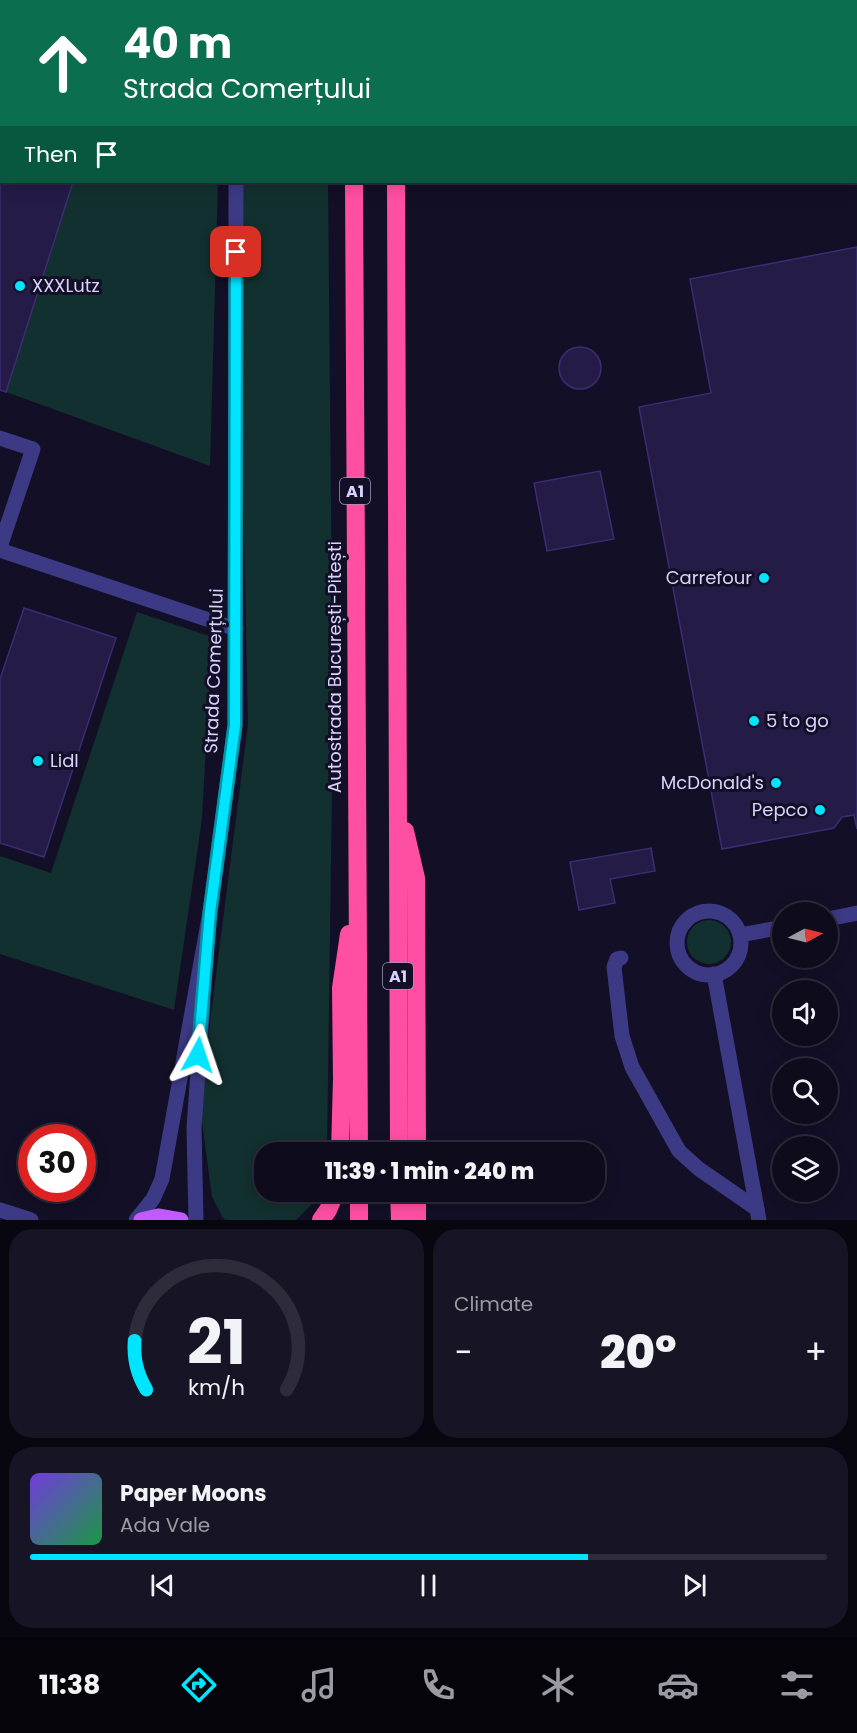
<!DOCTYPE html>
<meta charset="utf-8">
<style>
body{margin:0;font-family:Poppins,sans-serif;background:#171425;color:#f1f3f6;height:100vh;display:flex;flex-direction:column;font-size:22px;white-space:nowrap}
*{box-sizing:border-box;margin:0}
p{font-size:20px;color:#9b9ba3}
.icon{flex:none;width:33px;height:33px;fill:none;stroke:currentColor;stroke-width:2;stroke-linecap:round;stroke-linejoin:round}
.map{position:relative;height:1220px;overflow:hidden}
.side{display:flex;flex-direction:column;gap:9px;padding:9px;background:#08060f;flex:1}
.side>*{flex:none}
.hud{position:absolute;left:0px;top:0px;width:858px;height:183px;box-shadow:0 3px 15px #0003,0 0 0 2px #2e2b3b;background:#0b6e4f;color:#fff;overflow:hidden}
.needle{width:39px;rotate:83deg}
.buttons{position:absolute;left:772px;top:902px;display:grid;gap:12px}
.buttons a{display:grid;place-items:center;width:66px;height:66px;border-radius:50%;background:#0e0b1c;box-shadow:0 3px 15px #0003,0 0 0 2px #2e2b3b;font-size:30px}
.speed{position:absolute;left:18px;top:1124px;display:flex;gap:12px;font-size:30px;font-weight:700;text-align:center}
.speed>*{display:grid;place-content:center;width:78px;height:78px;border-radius:50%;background:#0e0b1c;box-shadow:0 3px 15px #0003,0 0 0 2px #2e2b3b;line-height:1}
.speed .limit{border:9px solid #d22;background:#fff;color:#111}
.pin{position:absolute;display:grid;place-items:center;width:51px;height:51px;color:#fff;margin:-26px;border-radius:12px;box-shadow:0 3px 9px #0006}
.me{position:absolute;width:66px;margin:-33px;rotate:5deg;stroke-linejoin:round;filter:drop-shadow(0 0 4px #0008)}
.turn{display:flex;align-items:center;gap:21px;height:126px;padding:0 24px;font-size:27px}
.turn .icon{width:78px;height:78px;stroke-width:2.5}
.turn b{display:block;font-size:42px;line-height:51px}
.then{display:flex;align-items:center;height:57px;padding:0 24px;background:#0003;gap:12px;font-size:22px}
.big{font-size:45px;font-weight:800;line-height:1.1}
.side .card{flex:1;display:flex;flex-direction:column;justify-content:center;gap:9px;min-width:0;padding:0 21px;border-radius:24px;background:#171425}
.side .dial{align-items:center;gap:0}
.dial svg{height:156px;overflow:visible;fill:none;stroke:#2e2b3b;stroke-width:7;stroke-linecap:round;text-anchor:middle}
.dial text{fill:#f1f3f6;stroke:none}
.song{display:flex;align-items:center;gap:18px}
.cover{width:72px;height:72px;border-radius:9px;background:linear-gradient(135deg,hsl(260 70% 55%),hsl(140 70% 35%))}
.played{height:6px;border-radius:3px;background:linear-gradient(90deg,#00e5ff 70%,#2e2b3b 70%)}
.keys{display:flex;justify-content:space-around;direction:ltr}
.heat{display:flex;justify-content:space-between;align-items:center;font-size:33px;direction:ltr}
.side .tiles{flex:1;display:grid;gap:9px;grid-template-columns:1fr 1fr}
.card:last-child{grid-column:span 2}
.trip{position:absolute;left:254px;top:1142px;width:351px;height:60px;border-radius:24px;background:#0e0b1c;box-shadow:0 3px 15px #0003,0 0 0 2px #2e2b3b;font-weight:800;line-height:60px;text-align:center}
.tab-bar{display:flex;height:96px;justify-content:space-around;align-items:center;background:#06040b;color:#9b9ba3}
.tab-bar .icon{width:42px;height:42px}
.tab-bar .active{color:#00e5ff}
.tab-bar b{font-size:27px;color:#f1f3f6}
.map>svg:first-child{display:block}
</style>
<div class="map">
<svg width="857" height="1220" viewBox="0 0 857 1220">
<rect width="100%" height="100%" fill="#130f26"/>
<g fill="#12302f">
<path d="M0 0H235V2H2L1 33Z"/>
<path d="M73 182H218L210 466 6 392Z"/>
<path d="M237 182H328L333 718 327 1151 264 1152V1191H317L311 1205 296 1220H226L223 1218 212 1197 202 1122V1085L248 724Z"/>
<path d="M137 612 212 637 202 819 174 1010 0 954V856L51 873Z"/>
<circle cx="709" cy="942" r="22"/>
</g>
<g fill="#241b47" stroke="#3b2d73" stroke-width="1.5">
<path d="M0 115 2 182H73L6 392 0 390Z"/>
<path d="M857 247V829L854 815 842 817 834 828 722 849 639 407 711 393 690 279Z"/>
<circle cx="580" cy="368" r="21"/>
<path d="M600 471 614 539 547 551 534 483Z"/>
<path d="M24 608 116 638 44 857 0 843V679Z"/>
<path d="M651 848 655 871 610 879 615 903 579 910 570 862Z"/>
</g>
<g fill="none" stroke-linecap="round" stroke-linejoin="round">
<g stroke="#3d3a85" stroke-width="15">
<path d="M235 0V2"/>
<path d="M0 36 2 37"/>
<path d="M0 438 33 449 0 547"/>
<path d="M0 550 236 629"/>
<circle cx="709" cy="943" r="32"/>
<path d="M828 919 857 913"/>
<path d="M740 935 783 927"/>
<path d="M621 958 617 959 614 967 622 1036 632 1067 679 1151 699 1169 757 1209"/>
<path d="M714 974 759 1220"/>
<path d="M0 1210 31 1220"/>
<path d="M136 1220 153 1199 162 1179 210 912 235 725 236 182"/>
<path d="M196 1220 194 1128 203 1001"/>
</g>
<path stroke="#c25bff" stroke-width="15" d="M141 1220 158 1216 181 1220"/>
<g stroke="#ff4fa3" stroke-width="18">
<path d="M353 0V2"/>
<path d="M396 0V2"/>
<path d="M354 182 359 1152"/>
<path d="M396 182 399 1152"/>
<path d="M405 831 416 878 417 1152"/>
<path d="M340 1152 342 1079 341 988 349 934"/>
<path d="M359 1191V1220"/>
<path d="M399 1191 400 1220"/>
<path d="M417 1191V1220"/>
<path d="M321 1220 328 1210 336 1191"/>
</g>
</g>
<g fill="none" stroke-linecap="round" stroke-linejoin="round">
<defs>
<path id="route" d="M198 1055 210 912 235 725 236 252"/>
</defs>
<use href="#route" stroke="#0095a6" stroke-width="15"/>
<use href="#route" stroke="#00e5ff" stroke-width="10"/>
</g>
<g fill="#00e5ff" stroke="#130f26" stroke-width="2">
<circle cx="20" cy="286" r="6"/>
<circle cx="764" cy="578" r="6"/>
<circle cx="754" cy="721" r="6"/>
<circle cx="38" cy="761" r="6"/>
<circle cx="776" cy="783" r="6"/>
<circle cx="820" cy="810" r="6"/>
</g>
<g text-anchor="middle" stroke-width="6" stroke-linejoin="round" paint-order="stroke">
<g fill="#130f26" stroke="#9e99be" stroke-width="1.5">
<rect x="340" y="478" width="30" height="26" rx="4.5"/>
<rect x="383" y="963" width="30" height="26" rx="4.5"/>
</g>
<g font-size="16" font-weight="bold" fill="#d9d4ff">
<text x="355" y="497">A1</text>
<text x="398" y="982">A1</text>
</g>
<g font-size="18" fill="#d9d4ff" stroke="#130f26" text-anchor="start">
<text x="32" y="292">XXXLutz</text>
<text x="752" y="584" text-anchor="end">Carrefour</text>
<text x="766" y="727">5 to go</text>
<text x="50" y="767">Lidl</text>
<text x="764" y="789" text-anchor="end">McDonald's</text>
<text x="808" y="816" text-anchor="end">Pepco</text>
</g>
<g font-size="18" fill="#d9d4ff" stroke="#130f26">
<text transform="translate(335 667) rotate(-90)" y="6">Autostrada București-Pitești</text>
<text transform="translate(214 671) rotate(-88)" y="6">Strada Comerțului</text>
</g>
</g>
</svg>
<div class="buttons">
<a><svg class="needle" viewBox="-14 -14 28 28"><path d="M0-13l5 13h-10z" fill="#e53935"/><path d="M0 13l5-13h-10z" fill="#9b9ba3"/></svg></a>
<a><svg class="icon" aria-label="sound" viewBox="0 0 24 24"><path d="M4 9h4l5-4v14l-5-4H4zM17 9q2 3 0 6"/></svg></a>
<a><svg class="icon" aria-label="search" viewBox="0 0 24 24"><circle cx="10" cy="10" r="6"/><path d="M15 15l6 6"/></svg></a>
<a><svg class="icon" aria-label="layers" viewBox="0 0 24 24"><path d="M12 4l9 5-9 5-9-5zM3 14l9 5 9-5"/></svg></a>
</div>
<div class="speed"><div class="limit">30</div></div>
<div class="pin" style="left:236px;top:252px;background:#d93025"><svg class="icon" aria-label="arrive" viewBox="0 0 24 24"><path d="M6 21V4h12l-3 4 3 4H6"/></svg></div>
<svg class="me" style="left:198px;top:1055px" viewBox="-20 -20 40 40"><path d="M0-17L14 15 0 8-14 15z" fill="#00e5ff" stroke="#fff" stroke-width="4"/></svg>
<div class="trip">11:39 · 1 min · 240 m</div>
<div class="hud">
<div class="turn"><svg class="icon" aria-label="ahead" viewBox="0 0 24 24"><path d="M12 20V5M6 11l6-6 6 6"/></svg><div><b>40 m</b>Strada Comerțului</div></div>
<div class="then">Then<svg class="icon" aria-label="arrive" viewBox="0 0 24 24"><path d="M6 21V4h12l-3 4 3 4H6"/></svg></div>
</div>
</div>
<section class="side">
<div class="tiles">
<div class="card dial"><svg viewBox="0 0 100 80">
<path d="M14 69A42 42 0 1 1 86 69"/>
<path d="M14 69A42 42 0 0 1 8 44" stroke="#00e5ff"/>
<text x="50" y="56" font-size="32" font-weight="700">21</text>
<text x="50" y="72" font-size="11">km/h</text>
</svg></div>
<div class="card"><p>Climate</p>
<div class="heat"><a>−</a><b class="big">20°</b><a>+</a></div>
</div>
<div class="card">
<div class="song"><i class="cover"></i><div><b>Paper Moons</b><p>Ada Vale</p></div></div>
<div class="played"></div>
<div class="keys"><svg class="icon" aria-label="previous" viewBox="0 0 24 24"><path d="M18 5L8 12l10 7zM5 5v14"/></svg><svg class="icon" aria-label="pause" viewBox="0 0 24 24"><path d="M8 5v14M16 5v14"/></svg><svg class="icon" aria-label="next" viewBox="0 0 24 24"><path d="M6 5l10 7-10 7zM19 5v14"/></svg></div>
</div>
</div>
</section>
<nav class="tab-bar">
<b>11:38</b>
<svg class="icon active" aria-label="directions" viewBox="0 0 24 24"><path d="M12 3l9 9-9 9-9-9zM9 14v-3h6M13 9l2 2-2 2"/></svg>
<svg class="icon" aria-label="music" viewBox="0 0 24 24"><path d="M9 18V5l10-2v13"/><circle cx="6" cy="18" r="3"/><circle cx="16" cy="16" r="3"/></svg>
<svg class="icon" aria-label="phone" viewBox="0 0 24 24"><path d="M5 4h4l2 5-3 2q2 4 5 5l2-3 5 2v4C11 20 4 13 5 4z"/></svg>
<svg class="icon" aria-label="climate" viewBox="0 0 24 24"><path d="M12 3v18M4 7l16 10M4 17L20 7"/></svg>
<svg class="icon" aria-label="car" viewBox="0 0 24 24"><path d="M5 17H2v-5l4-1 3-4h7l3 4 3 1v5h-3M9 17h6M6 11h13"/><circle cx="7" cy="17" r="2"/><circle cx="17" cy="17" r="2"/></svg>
<svg class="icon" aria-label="filters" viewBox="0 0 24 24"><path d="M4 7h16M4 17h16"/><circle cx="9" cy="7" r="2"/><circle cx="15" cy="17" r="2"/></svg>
</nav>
